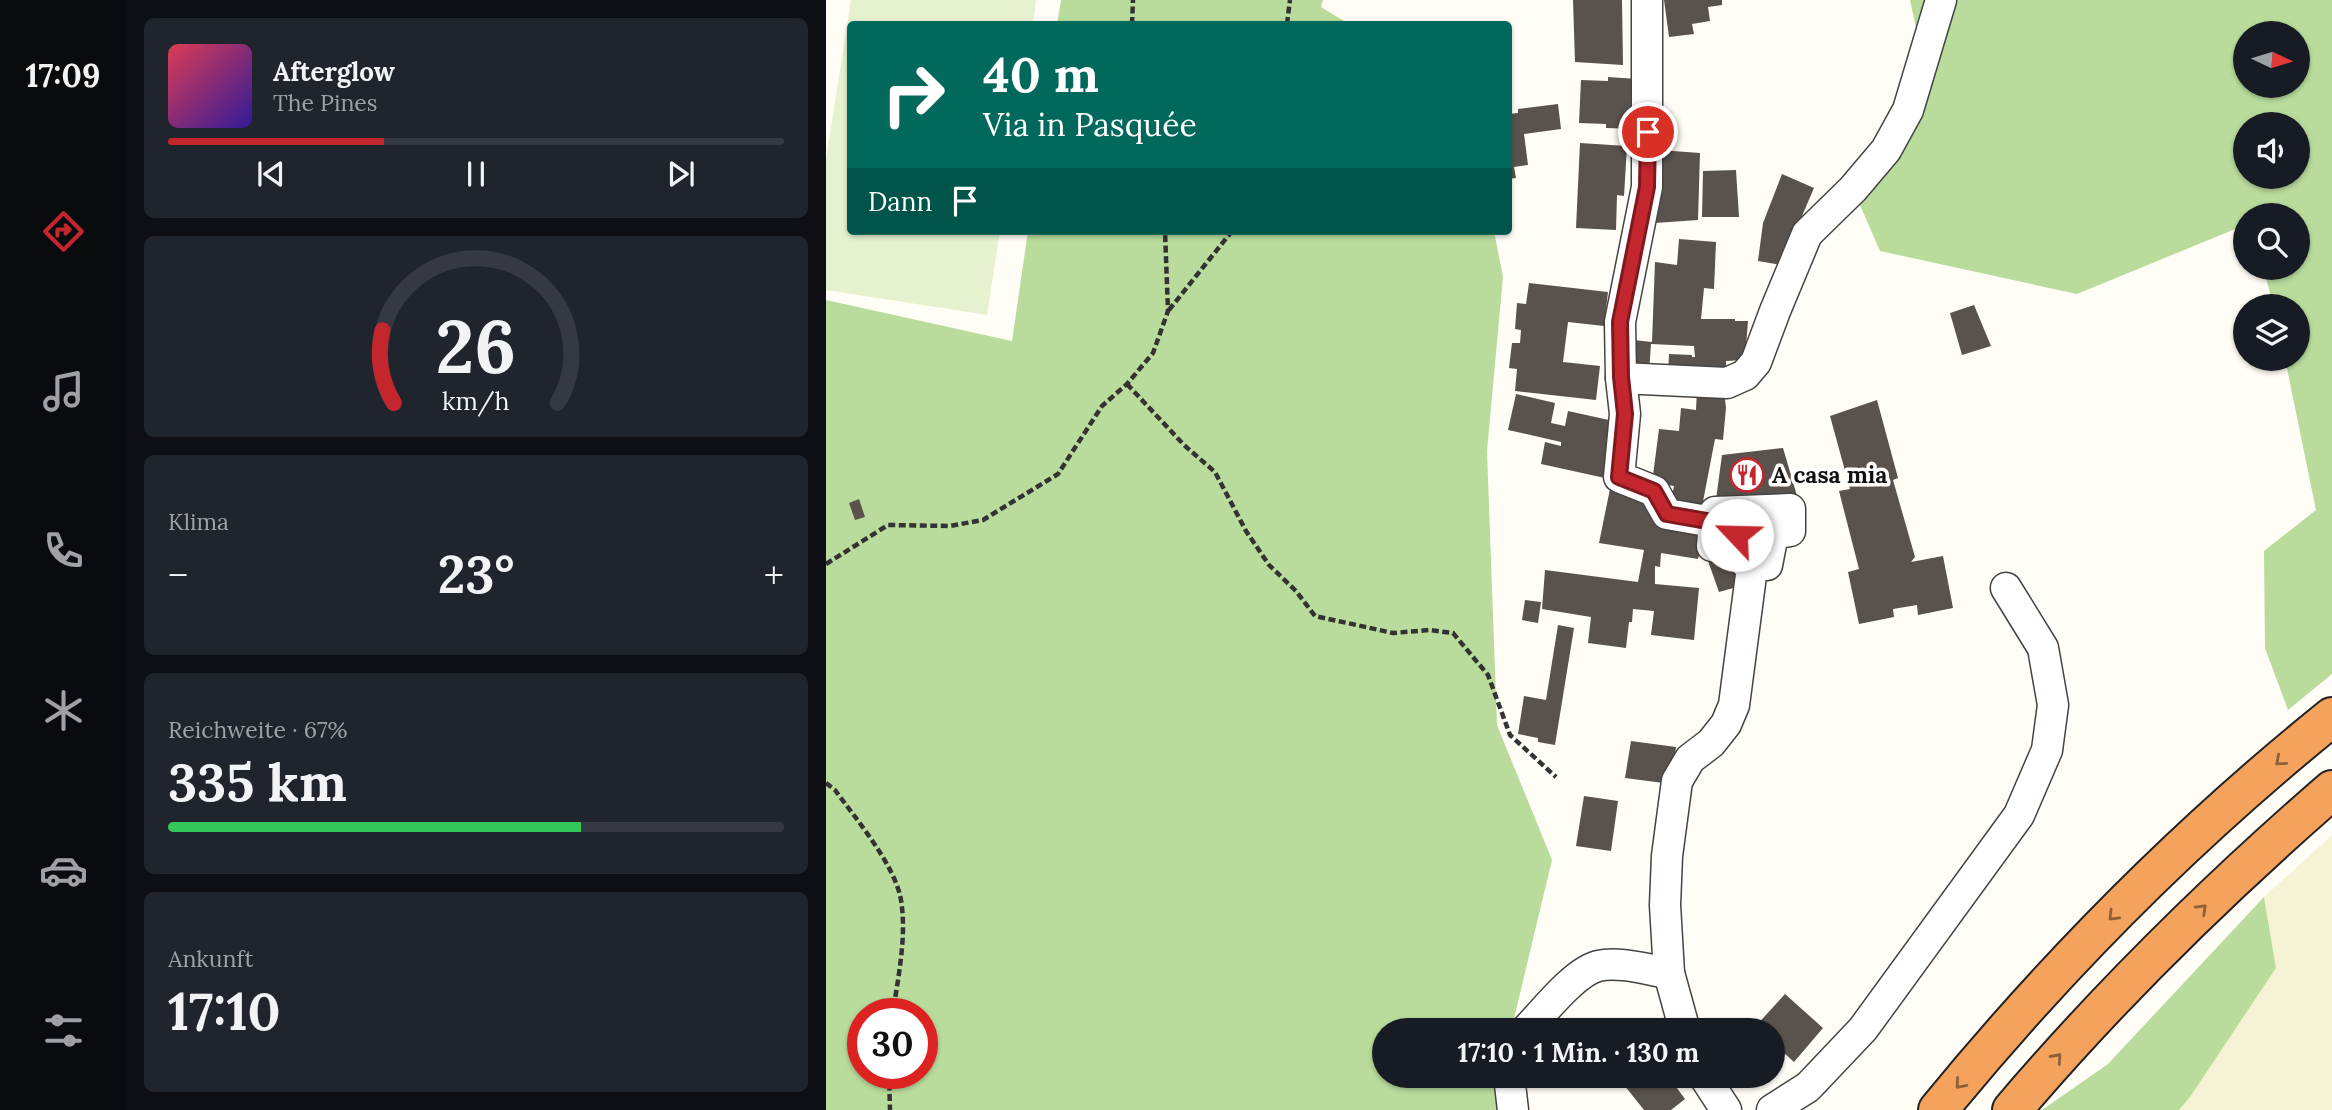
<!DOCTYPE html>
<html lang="de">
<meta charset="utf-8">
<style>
body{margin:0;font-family:Lora,serif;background:#20242c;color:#f1f3f6;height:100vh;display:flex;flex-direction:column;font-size:26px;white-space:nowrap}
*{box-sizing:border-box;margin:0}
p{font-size:23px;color:#9ea1a6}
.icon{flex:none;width:38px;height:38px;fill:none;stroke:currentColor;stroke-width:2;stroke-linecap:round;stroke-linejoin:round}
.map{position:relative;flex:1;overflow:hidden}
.details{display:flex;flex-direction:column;gap:18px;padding:18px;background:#0d0f14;width:700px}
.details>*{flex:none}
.top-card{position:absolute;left:21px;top:21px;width:665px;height:214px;border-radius:7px;box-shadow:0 2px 5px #0004;background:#00695c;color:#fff;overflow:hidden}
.needle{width:46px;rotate:94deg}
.controls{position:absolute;left:1407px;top:21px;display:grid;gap:14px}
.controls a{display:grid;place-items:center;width:77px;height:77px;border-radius:50%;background:#171b24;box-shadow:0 2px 5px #0004;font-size:35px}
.speed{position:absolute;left:21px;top:998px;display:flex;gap:14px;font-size:35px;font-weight:700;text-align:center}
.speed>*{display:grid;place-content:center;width:91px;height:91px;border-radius:50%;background:#171b24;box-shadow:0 2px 5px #0004;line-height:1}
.speed .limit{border:10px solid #d22;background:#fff;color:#111}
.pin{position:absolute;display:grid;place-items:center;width:60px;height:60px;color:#fff;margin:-30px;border:4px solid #fff;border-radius:50%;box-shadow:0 2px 7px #0007}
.me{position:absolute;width:77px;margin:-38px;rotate:294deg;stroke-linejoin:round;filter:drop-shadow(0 0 5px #0008)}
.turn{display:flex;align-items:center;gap:24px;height:147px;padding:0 21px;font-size:32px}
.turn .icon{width:91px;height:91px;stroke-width:2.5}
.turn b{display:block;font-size:49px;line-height:60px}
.then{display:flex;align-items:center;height:66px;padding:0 21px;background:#0003;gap:14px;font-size:26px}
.big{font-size:52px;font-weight:800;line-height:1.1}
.details .card{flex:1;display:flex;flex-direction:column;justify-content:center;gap:10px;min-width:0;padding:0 24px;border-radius:10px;background:#20242c}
.details .dial{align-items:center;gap:0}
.dial svg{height:182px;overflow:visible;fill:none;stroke:#363941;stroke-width:7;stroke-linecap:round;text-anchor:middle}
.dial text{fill:#f1f3f6;stroke:none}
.song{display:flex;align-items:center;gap:21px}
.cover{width:84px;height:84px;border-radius:10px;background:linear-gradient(135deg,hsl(350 70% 55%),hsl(250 70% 35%))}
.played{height:7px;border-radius:4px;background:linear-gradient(90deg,#c4262e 35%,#363941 35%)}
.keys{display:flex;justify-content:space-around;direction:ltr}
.heat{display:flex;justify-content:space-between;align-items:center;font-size:38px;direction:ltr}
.charge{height:10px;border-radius:5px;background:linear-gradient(90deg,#34c759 67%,#363941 0)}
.trip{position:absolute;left:546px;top:1018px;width:413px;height:70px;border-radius:35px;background:#171b24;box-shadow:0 2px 5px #0004;font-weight:800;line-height:70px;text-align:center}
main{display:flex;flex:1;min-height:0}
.menu{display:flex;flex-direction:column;width:126px;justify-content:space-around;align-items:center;background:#090b0e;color:#9ea1a6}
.menu .icon{width:49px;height:49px}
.menu .on{color:#c4262e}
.menu b{font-size:32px;color:#f1f3f6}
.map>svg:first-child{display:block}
</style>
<main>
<nav class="menu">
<b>17:09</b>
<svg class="icon on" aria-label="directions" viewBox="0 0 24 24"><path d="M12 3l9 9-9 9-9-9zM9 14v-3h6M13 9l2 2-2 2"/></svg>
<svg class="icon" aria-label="music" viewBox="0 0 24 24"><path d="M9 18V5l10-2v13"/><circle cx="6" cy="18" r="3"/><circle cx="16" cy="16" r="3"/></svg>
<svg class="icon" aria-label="phone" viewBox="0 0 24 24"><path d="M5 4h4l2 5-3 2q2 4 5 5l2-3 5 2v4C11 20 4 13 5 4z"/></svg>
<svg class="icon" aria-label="climate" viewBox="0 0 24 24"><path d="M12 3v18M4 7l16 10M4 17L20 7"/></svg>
<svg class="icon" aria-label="car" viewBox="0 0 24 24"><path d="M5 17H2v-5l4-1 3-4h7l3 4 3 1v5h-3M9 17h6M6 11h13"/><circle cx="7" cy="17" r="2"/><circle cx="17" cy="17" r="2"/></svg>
<svg class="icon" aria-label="filters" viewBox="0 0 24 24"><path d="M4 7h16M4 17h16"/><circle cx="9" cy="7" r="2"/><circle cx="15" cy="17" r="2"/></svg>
</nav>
<section class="details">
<div class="card">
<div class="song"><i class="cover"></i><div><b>Afterglow</b><p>The Pines</p></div></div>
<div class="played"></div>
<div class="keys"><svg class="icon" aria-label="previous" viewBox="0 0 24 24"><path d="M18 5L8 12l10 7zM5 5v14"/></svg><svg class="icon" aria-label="pause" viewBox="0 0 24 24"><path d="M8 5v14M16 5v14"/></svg><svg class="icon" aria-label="next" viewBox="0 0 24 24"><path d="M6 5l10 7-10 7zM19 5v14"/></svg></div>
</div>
<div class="card dial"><svg viewBox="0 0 100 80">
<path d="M14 69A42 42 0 1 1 86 69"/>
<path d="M14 69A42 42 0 0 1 9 37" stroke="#c4262e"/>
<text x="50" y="56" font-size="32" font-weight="700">26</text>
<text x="50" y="72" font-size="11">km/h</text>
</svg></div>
<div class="card"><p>Klima</p>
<div class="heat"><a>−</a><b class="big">23°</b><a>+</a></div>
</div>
<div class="card"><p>Reichweite · 67%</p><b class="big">335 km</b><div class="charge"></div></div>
<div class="card"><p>Ankunft</p><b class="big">17:10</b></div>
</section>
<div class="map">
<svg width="1506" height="1110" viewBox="0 0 1506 1110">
<rect width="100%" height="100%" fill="#fffdf5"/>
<path fill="#f6f3d4" d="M1506 835V1110H1353L1364 1097 1450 968 1438 897Z"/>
<g fill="#b9dc9c" fill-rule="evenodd">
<path d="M235 0H497L495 7 523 24H231Z"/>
<path d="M1084 0H1506V674L1462 710 1439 648 1438 551 1490 510 1459 359H1472V306H1448L1437 268H1472V215H1419V225L1251 294 1054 251 1027 189 1097 60ZM1419 33H1472V86H1419ZM1419 124H1472V177H1419Z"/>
<path d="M202 231H668L677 277 661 451 671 725 726 860 685 1031H558V1076H673L676 1110H0V300L186 341ZM37 1013H96V1073H37Z"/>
<path d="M1438 897 1450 968 1364 1097 1353 1110H1216L1282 1064Z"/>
</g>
<path fill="#e6f2cf" d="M25 0H210L207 24H24V231H174L161 315 0 290V159Z"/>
<g fill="#5a524d">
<path d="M747 0H796L797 65 749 62Z"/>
<path d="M838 0H896V5L882 7 884 21 866 24 868 34 843 37Z"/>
<path d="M782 77 811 79 809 129 780 128V124L753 123 755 80 782 81Z"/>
<path d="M732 104 735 129 698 134 702 165 688 167 690 178 682 179V114L692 113V109Z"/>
<path d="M754 143 801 146 798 196 791 195 790 230 750 228Z"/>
<path d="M833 150 874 153 872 220 829 223Z"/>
<path d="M910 170 913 217H876L877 171Z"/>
<path d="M956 174 988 188 955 265 932 261 937 223Z"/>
<path d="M853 239 890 242 888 289 878 288 875 319H909V321H922L919 360 900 361 901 378 842 375 843 354 866 355V357H869L868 346 825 344 823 372 803 370 807 340 826 342 829 262 851 265Z"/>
<path d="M703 283 782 292 778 326 742 322 737 362 774 366 770 400 689 391 691 369 683 368 686 343H694L695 330 689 329 691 303 700 304Z"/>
<path d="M1148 305 1165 346 1136 355 1124 313Z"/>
<path d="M871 389 898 392 900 408 897 440 889 439 875 512 844 505 848 486 826 483 833 429 853 431 855 408 870 410Z"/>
<path d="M690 394 729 403 725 423 739 426 742 411 792 422 779 478 715 464 719 442 735 446V442L682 430Z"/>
<path d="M1051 400 1072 478 1067 480 1089 557 1085 562 1117 556 1127 608 1092 615 1091 605 1067 609 1068 617 1033 624 1022 572 1033 569 1013 491 1024 489 1004 416Z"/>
<path d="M957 448 974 506 889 507 896 455Z"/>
<path d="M784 489 830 498 827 522 880 527 872 559 835 553 834 567 829 566V584L873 588 868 640 825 635 828 611 807 609 806 622H803L800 648 762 643 765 617 716 609 719 570 812 582 818 550 773 543Z"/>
<path d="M33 499 39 517 29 520 23 503Z"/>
<path d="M902 551 915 571 911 587 893 592 881 558Z"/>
<path d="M699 600 715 602 712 623 696 620Z"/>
<path d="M732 625 748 628 729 745 712 742V738L692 734 698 696 720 700Z"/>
<path d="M805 741 850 747 845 784 799 778Z"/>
<path d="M758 796 792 801 785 851 750 846Z"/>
<path d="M959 994 997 1028 968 1062 947 1043V1031H933L929 1027Z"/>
<path d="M791 1076H842L859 1099 845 1110H818Z"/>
</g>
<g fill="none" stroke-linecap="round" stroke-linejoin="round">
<defs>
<g id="minor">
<path d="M821 0V187L794 322 795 378 799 414 793 477 828 491 841 514 881 521 911 535 927 560 908 705 900 724 885 743 864 759 851 781 841 856 839 905 843 973 859 1031"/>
<path d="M795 378 901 383 919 375 930 362 949 311 981 234 1027 189 1060 150 1082 110 1115 0"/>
<path d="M964 509V531L947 534 941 565 920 563 904 547 886 546 889 512Z"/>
<path d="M699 1031C717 1013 748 972 772 966 794 961 822 970 843 973"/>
<path d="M683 1076 687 1110"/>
<path d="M878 1076 900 1110"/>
<path d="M946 1110 982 1087 1037 1029 1193 815 1221 750 1227 705 1217 648 1180 588"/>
</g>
<g id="highway">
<path d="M1112 1110C1229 967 1362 833 1506 717"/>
<path d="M1186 1110C1284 995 1392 889 1506 790"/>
</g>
</defs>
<use href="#minor" stroke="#444" stroke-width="33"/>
<use href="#highway" stroke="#222" stroke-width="42"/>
<g stroke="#333" stroke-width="4.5" stroke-dasharray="7 3.5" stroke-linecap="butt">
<path d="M306 24 307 0"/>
<path d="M461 24 464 0"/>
<path d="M343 310 406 231"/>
<path d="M301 384 358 445 389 472 420 531 443 565 470 591 489 616 567 633 603 630 627 633 662 675 684 735 730 777"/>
<path d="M0 564 62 525 124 526 157 520 232 474 276 406 301 384 327 353 342 311 339 231"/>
<path d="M0 783 9 790C30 819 69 865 75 900 81 937 72 977 67 1013"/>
<path d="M63 1073 64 1110"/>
</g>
<use href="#minor" stroke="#fff" stroke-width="30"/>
<use href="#highway" stroke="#f5a25d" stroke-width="38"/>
</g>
<defs><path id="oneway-chevron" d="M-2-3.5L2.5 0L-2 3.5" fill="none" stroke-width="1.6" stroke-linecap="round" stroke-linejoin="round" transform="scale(1.75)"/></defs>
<g stroke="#8e613b">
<use href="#oneway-chevron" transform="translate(1454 761) rotate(139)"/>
<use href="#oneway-chevron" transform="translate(1376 909) rotate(-44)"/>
<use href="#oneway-chevron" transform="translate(1287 916) rotate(135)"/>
<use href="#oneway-chevron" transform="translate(1231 1058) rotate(-48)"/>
<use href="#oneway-chevron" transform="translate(1134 1084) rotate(131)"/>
</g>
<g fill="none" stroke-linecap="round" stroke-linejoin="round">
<defs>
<path id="route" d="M822 132 821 187 794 322 795 377 799 414 793 477 828 491 841 514 881 521 911 535"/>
</defs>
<use href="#route" stroke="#7f191e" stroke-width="18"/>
<use href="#route" stroke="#c4262e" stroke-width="12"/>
</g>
<defs>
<symbol id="restaurant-ring" viewBox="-11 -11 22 22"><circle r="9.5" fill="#fff" stroke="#c4262e" stroke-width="1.5"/><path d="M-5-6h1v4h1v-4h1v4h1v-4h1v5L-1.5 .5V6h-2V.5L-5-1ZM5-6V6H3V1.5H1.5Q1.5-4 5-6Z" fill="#c4262e"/></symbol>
</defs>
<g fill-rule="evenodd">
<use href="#restaurant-ring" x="902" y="456" width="38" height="38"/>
</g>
<g text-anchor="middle" stroke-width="7" stroke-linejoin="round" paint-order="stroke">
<g font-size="23" font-weight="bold" fill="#111" stroke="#fff" text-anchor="start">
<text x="946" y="483">A casa mia</text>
</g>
</g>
</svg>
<div class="controls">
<a><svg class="needle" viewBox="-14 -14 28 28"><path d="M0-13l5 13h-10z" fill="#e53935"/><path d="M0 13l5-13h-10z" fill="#9ea1a6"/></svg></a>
<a><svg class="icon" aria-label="sound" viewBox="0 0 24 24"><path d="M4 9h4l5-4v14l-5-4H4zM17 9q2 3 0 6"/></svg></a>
<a><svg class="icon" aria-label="search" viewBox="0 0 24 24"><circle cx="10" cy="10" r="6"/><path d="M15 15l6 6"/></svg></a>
<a><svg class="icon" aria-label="layers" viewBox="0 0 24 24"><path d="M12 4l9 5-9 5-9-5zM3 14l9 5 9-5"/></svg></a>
</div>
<div class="speed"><div class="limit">30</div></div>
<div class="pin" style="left:822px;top:132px;background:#d93025"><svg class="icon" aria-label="arrive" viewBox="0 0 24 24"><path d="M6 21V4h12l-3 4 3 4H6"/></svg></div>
<svg class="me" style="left:911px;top:535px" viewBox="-20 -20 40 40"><circle r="19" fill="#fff"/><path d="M0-13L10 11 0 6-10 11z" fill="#c4262e"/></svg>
<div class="trip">17:10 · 1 Min. · 130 m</div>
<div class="top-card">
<div class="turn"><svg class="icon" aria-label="right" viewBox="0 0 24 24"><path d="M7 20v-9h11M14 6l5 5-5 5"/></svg><div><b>40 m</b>Via in Pasquée</div></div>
<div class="then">Dann<svg class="icon" aria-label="arrive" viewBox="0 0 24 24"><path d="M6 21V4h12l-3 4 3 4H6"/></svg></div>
</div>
</div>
</main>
